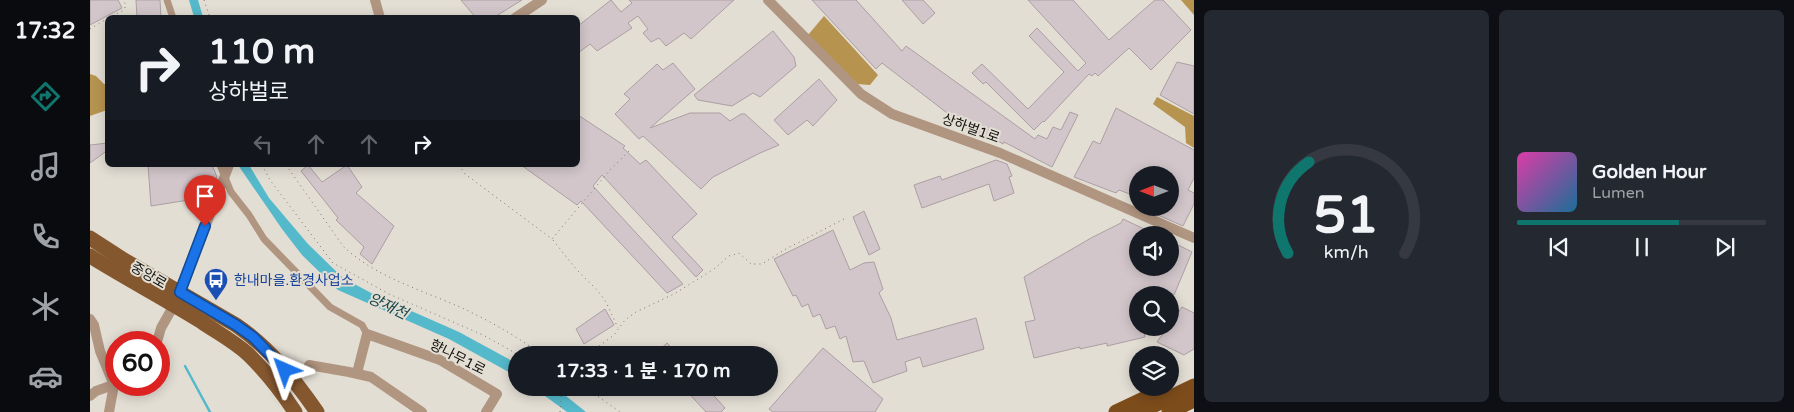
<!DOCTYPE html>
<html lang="ko">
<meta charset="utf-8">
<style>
body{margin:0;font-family:"Varela Round","Noto Sans KR",sans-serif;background:#242831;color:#f1f3f6;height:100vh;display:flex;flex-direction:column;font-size:19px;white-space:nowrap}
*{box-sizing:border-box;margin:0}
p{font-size:16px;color:#9ea1a6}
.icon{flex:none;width:28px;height:28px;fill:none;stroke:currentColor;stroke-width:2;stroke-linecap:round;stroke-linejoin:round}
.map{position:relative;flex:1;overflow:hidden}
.side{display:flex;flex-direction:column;gap:10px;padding:10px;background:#0d0f14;width:600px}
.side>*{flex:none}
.top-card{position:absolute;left:15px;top:15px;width:475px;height:152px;border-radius:8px;box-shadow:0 2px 12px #0003;background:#171b24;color:#f1f3f6;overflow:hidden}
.needle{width:32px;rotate:270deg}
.tools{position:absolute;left:1039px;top:166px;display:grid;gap:10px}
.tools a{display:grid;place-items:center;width:50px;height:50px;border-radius:50%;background:#171b24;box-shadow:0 2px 12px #0003;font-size:25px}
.speed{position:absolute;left:15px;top:331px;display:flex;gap:10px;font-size:25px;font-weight:700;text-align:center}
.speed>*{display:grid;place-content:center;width:65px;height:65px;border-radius:50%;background:#171b24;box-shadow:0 2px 12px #0003;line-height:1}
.speed .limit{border:8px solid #d22;background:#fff;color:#111}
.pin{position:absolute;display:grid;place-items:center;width:42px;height:42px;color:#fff;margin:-51px -21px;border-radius:50% 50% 50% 0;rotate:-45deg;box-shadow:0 0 5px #0007}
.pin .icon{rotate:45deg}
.me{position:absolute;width:55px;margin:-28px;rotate:317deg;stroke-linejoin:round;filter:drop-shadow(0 0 4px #0008)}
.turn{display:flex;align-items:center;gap:18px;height:105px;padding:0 20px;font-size:22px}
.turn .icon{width:65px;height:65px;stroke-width:2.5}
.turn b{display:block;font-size:35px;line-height:42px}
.lanes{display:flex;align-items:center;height:48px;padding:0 20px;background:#0003;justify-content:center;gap:25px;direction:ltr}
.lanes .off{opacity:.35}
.side .card{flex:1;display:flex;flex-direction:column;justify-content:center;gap:8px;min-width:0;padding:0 18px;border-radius:8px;background:#242831}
.side .dial{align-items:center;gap:0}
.dial svg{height:130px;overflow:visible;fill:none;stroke:#363941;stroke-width:7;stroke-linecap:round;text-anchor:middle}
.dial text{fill:#f1f3f6;stroke:none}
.song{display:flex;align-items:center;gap:15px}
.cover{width:60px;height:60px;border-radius:8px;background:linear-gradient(135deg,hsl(320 70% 55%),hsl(200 70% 35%))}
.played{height:5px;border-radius:2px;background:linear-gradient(90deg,#0f766e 65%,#363941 65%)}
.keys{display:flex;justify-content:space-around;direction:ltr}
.side .tiles{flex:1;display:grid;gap:10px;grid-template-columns:repeat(2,1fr)}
.trip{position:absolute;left:418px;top:346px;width:270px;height:50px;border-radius:25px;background:#171b24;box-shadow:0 2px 12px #0003;font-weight:700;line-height:50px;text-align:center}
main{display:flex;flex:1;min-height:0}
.tab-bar{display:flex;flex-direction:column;width:90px;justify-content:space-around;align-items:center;background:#090b0e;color:#9ea1a6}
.tab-bar .icon{width:35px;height:35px}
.tab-bar .on{color:#0f766e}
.tab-bar b{font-size:22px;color:#f1f3f6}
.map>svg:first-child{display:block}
</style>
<main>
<nav class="tab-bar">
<b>17:32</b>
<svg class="icon on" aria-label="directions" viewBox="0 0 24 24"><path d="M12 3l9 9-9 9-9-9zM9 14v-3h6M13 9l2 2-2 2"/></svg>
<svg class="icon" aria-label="music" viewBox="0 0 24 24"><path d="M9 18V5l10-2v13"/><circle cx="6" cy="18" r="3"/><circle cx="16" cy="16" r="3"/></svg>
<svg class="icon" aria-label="phone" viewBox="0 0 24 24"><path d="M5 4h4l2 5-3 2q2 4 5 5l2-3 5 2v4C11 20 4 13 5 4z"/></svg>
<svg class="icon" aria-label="climate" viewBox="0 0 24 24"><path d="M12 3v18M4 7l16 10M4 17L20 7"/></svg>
<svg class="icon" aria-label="car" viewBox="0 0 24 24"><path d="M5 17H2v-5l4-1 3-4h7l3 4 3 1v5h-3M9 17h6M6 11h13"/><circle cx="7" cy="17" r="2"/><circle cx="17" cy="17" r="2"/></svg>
</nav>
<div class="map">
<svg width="1104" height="412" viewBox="0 0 1104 412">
<rect width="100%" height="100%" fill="#e3ded4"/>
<g fill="#b6944f">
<path d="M1091 0H1104V15Z"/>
<path d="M734 16 788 75 780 85 767 84 718 35Z"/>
<path d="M0 74 6 76 14 84 18 85 17 110 0 116Z"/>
<path d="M1067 97 1104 116V148L1096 143 1095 127 1063 104Z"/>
</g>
<g fill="#54b9ca">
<path d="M99 0H108L113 17H104Z"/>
<path d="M148 165H159L179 198 218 244 253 278 285 295 369 332 426 363V376L359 339 248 290 212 255 192 229Z"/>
<path d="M444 388H466L496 412H477Z"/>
</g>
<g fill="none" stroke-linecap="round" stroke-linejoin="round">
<path stroke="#54b9ca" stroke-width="2.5" d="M95 366 120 412"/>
</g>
<g fill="#d2c6ca" stroke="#ab9fa3">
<path d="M0 0H28L32 8 0 25Z"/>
<path d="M46 0H70L71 18H47Z"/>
<path d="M371 0H432L403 18H386Z"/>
<path d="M521 0 531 12 542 3 539 0H644L601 39 594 33 576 46 569 38 561 42 553 33 558 29 548 16 538 23 542 28 507 51 500 44 488 53V26Z"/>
<path d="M722 0H766L812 51 816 46 945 139 948 135 957 139 963 127 971 130 980 112 988 115 962 167 914 142 913 144 899 136 898 137 878 129 792 63 786 69Z"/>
<path d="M812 0H833L845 13 833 24Z"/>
<path d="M938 0H983L1019 40 1065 0H1073L1101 30 1061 70 1039 48 1008 76 1005 73 1002 76 999 74 954 122 953 121 944 130 896 82 893 84 882 73 892 64 938 109 974 72 939 36 947 28 988 71 996 63Z"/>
<path d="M683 31 704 57 706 66 670 97 663 93 642 106 608 100 604 95Z"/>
<path d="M1087 62 1104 66V114L1070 95Z"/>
<path d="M583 63 605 89 560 128 600 113H630L640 121 651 114H655L689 145 670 153 623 177 611 189 553 136 549 139 525 114 540 99 534 94 567 64 573 70Z"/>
<path d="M729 79 747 100 723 126 717 120 698 135 684 120Z"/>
<path d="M1026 108 1104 150V178L1098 190 1104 193V204L1093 226 1052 208H1080V175H1048V197L1029 190 1026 193 984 177 1003 141 1010 144Z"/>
<path d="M488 115 535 146 533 148 550 164 556 160 607 214 582 237 613 270 606 277 512 175 503 186 593 284 577 293 491 201 487 205 431 165H488Z"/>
<path d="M18 143V150L0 163V145Z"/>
<path d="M906 160 917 164 922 176 919 177 924 193 904 201 899 184 832 208 824 185 850 176 852 180Z"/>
<path d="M58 165H122L127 177 115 207 106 204 105 199 61 206Z"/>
<path d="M218 165 232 182 257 165 272 187 266 193 304 226 282 264 270 254 274 247 246 220 248 218 211 171Z"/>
<path d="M774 211 790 249 779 255 763 217Z"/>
<path d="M1033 219 1067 235H1048V268H1080V241L1102 252 1084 295H1045L1048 304V328H1053L1055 337 1017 346V343L990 349V347L944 358 935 322 945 320 934 277 1001 238 1031 223Z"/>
<path d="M743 230 760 270 774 263 784 262 793 289 789 293 801 318 807 340 886 318 894 349 833 367 830 357 815 362 817 371 783 383 774 361 763 362 756 336 750 339 745 326 736 329 730 314 723 317 718 304 712 307 706 295 703 296 684 259Z"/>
<path d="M1092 307 1104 313V349L1094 355 1067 342 1077 328H1080V324Z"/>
<path d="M515 309 524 325 494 344 486 329Z"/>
<path d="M577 343 588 355H564Z"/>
<path d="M733 348 793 399 785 412H683L679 409Z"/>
<path d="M594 388H617L635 408 631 412H616Z"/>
</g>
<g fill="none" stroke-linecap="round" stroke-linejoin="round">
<g stroke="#7a766f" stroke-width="1" stroke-dasharray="1 4" stroke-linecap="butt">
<path d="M114 0 120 18"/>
<path d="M18 18 34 10 36 5 33 0"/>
<path d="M0 29 18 18"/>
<path d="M172 165 180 180 243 263 299 294 393 335 429 355"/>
<path d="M196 165 253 246C285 277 332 290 372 308 400 321 428 337 452 355"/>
<path d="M369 165 375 174 462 239 520 170 541 149"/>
<path d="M463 240 486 269 508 291 516 302 528 328"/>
<path d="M497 355 524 335 535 320 546 312 584 294 624 269 639 256 649 253 661 264H672L694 250 754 219"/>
<path d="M496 388 530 412"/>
<path d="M470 412 472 388"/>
</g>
<g stroke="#b09580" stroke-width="7">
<path d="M77 0 83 18"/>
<path d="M130 165 141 192 159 215 174 239 240 307 272 325 277 334"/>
</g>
<g stroke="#b09580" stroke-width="10">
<path d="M285 0 290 18"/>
<path d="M678 0 771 94 802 114 910 153 1104 238"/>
<path d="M425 18 452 0"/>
<path d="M90 292 139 165"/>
<path d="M0 319 4 325 10 351 24 385 19 412"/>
<path d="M67 342 71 328 84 305"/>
<path d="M219 365 259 372 281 377 332 412"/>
<path d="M267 373 277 334 350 360 407 394 396 412"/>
<path d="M0 396 6 391 26 384"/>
</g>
<g stroke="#85572f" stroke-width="15">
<path d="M0 238 34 260 146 325C180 348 204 379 227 412"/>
<path d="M0 256C37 279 75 299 112 322 128 333 145 342 159 355 176 372 192 392 205 412"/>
</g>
<g stroke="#7d4c1b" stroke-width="15">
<path d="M1026 412 1062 395"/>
<path d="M1050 412 1104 386"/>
<path d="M1079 412 1104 400"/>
</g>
</g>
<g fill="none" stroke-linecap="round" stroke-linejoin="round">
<defs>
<path id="route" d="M115 226 90 292 146 325 163 337 195 370"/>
</defs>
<use href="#route" stroke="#114b97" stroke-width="12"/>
<use href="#route" stroke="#1a73e8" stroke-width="9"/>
</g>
<defs>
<symbol id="bus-pin" viewBox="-11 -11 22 30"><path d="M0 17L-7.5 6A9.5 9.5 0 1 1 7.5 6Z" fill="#1a4fb4" stroke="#e3ded4"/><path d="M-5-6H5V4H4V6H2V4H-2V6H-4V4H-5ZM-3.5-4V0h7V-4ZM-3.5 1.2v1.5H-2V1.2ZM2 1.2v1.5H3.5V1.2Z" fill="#fff"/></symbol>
</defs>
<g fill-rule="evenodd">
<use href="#bus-pin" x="112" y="266" width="28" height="38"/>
</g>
<g text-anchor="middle" stroke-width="4" stroke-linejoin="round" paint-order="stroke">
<g font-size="14" fill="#13110d" stroke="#e3ded4">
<text transform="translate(881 128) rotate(20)" y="5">상하벌1로</text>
<text transform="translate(59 275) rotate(30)" y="5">중앙로</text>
<text transform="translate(368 357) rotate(27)" y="5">향나무1로</text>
</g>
<g font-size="14" fill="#164399" stroke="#e3ded4" text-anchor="start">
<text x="144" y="285">한내마을.환경사업소</text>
</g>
<g font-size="15" font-style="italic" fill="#17454c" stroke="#e3ded4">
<text transform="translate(298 306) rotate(25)" y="5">양재천</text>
</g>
</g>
</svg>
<div class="tools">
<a><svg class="needle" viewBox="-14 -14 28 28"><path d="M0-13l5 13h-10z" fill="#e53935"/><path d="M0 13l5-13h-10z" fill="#9ea1a6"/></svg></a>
<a><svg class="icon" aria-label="sound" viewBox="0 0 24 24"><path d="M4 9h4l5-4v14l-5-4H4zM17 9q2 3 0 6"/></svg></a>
<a><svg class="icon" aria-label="search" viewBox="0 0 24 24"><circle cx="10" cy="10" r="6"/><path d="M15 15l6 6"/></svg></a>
<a><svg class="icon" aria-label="layers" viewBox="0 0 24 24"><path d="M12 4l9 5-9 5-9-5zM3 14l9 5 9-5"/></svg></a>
</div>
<div class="speed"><div class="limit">60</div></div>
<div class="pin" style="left:115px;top:226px;background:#d93025"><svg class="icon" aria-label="arrive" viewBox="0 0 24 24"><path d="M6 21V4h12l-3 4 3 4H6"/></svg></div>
<svg class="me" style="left:195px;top:370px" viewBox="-20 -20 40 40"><path d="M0-17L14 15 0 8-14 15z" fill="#1a73e8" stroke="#fff" stroke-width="4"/></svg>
<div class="trip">17:33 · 1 분 · 170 m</div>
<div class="top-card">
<div class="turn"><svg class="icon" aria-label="right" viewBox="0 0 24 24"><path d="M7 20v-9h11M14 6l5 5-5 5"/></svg><div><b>110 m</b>상하벌로</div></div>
<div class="lanes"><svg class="icon off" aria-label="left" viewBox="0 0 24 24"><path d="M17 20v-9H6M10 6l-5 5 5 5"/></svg><svg class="icon off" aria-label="ahead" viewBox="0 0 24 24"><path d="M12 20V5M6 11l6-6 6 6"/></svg><svg class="icon off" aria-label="ahead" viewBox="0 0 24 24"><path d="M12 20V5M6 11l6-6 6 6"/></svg><svg class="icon" aria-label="right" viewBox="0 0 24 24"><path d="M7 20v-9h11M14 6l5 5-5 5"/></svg></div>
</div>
</div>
<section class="side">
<div class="tiles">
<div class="card dial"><svg viewBox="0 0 100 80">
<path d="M14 69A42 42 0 1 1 86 69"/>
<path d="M14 69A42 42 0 0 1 27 13" stroke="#0f766e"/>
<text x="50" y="56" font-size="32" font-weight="700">51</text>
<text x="50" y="72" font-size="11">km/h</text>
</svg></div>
<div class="card">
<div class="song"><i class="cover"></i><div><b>Golden Hour</b><p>Lumen</p></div></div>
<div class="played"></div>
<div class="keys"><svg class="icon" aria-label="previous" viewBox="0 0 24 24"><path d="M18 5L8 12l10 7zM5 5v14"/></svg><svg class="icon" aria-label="pause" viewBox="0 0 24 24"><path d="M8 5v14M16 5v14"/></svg><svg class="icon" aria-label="next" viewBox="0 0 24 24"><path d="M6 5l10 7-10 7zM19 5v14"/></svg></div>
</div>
</div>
</section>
</main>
